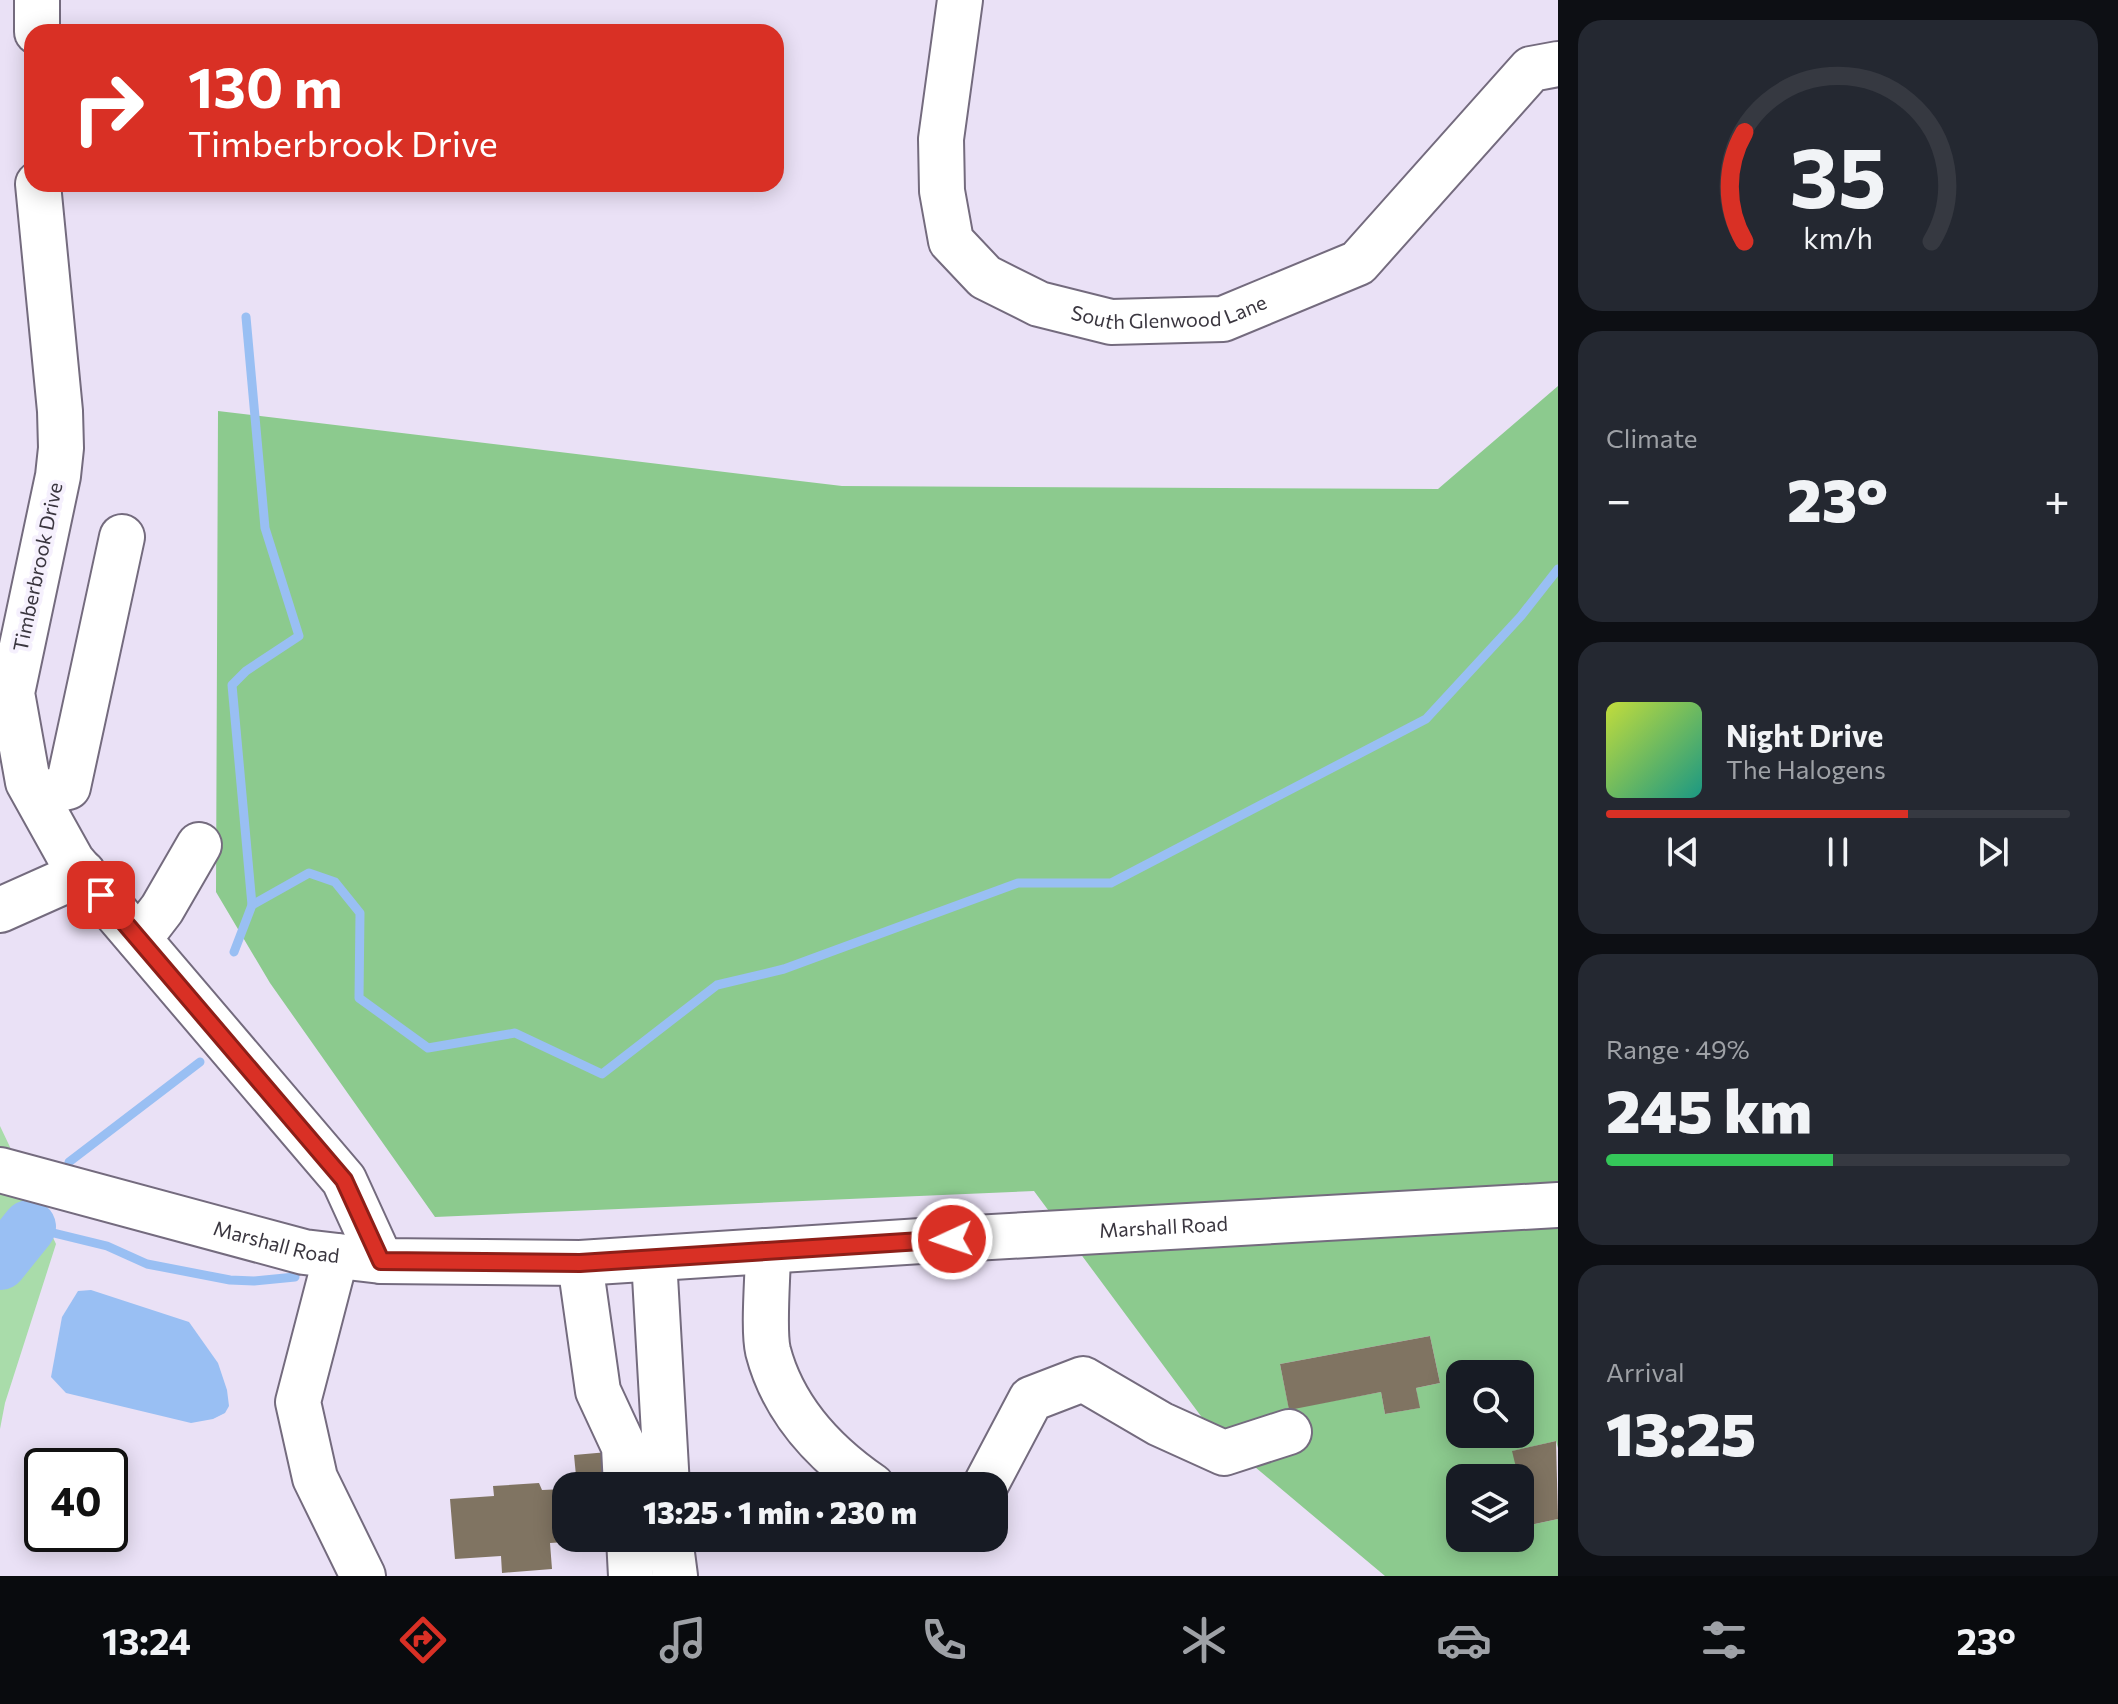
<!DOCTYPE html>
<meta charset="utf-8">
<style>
body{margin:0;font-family:Commissioner,sans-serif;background:#242831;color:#f1f3f6;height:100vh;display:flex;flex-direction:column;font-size:30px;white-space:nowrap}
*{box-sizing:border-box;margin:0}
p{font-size:26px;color:#9ea1a6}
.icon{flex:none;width:44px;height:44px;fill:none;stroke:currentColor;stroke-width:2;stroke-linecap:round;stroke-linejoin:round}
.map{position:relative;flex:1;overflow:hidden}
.details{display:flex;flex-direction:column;gap:20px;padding:20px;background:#0d0f14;width:560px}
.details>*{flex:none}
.banner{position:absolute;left:24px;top:24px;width:760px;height:168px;border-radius:24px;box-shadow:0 4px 20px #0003;background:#d93025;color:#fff;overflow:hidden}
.fabs{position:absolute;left:1446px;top:1360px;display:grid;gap:16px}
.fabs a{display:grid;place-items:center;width:88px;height:88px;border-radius:16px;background:#171b24;box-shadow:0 4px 20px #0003;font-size:40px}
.speed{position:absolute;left:24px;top:1448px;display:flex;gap:16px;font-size:40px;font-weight:700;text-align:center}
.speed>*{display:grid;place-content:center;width:104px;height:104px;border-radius:50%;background:#171b24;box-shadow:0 4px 20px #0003;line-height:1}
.speed .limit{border:4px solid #111;border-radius:12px;background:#fff;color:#111}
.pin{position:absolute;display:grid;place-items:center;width:68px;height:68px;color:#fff;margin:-34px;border-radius:16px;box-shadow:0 4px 12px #0006}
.me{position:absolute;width:88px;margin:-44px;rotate:267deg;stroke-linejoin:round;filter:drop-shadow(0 0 6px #0008)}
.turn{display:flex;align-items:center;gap:28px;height:168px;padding:0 32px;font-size:36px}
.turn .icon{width:104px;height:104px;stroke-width:2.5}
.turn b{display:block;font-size:56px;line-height:68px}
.big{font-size:60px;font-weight:800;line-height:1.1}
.details .widget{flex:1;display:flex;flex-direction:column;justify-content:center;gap:12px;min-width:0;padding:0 28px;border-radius:24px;background:#242831}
.details .dial{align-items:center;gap:0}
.dial svg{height:208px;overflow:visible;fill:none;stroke:#363941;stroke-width:7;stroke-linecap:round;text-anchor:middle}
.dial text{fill:#f1f3f6;stroke:none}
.song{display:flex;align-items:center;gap:24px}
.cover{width:96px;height:96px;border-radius:12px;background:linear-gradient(135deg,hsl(70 70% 55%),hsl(170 70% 35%))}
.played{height:8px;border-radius:4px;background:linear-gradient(90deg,#d93025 65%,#363941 65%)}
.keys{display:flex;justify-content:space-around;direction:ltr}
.heat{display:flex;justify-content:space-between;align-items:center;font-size:44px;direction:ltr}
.charge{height:12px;border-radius:6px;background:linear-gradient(90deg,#34c759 49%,#363941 0)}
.trip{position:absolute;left:552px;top:1472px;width:456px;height:80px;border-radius:24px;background:#171b24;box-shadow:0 4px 20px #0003;font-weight:800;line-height:80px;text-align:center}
.tabs{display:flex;height:128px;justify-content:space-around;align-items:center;background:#090b0e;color:#9ea1a6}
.tabs .icon{width:56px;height:56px}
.tabs .current{color:#d93025}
.tabs b{font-size:36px;color:#f1f3f6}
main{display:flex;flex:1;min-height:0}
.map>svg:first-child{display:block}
</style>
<main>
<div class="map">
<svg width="1558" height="1576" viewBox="0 0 1558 1576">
<rect width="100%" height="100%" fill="#eae1f6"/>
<path fill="#a9dcaa" d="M0 1126 56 1244 5 1403 0 1429Z"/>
<path fill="#8cca8e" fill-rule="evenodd" d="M1558 386V1448L1556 1441 1513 1451 1519 1478H1460V1538H1520V1483L1530 1525 1558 1519V1576H1385L1212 1431 1034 1191 435 1217 270 983 216 892 218 411 842 486 1438 489ZM1430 1336 1440 1383 1416 1388 1419 1408 1385 1414 1381 1392 1289 1409 1280 1364ZM1460 1374H1520V1434H1460Z"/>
<path fill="#99bff3" d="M91 1290 189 1322 218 1363 227 1390 229 1406 225 1413 213 1419 191 1423 66 1393 51 1377 62 1317 78 1291Z"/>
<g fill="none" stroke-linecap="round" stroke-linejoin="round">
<g stroke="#99bff3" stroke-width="9">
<path d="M252 905 309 873 335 882 360 913 359 998 428 1048 515 1033 602 1074 717 985 784 969 1018 883H1111L1426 719 1521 616 1558 569"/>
<path d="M234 952 252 905 232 685 246 671 299 636 265 528 246 317"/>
<path d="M69 1162 200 1062"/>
<path d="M29 1227 107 1246 147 1264 230 1280 254 1281 295 1277"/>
</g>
<path stroke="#99bff3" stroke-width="54" d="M0 1263 29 1227"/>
</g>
<g fill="#807462">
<path d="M1430 1336 1440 1383 1416 1388 1420 1408 1385 1414 1381 1392 1289 1410 1280 1364Z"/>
<path d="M1556 1441 1558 1519 1530 1525 1512 1451Z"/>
<path d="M608 1452 610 1486H577L574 1455Z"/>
<path d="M539 1483 542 1490 566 1489V1538H596L597 1540 550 1543 552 1569 502 1573 501 1556 455 1559 450 1499 494 1496 493 1486Z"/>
</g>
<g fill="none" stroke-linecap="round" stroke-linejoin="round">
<defs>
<g id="minor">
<path id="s1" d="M960 0 941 139 942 191 951 241 985 277 1039 304 1111 322 1223 319 1358 263 1531 69 1558 64"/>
<path d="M37 32V0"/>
<path d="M38 184 60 411 61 448 58 476 12 693 28 782 72 861 344 1180 381 1261"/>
<path d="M36 795 68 787 122 537"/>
<path d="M0 910 83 873"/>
<path d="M139 939 162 909 199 845"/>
<path id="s2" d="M0 1170 304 1252 381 1261 580 1263 921 1241 1558 1205"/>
<path d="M768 1251C768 1276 763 1329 768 1351 783 1409 824 1453 872 1486"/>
<path d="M336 1256 298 1402 315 1478 363 1576"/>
<path d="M654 1259 667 1486"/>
<path d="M580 1263 598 1391 624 1447 626 1486"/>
<path d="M985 1486 1031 1399 1083 1379 1160 1424 1224 1453 1289 1432"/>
<path d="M629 1538 631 1576"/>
<path d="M670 1538 675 1576"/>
</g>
</defs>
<use href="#minor" stroke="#746b7e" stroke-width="48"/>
<use href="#minor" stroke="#fff" stroke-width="44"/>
</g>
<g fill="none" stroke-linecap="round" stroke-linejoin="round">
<defs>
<path id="route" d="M101 895 344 1180 381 1261 580 1263 952 1239"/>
</defs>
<use href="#route" stroke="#8d1f18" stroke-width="20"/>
<use href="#route" stroke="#d93025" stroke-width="14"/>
</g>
<g text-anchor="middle" stroke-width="8" stroke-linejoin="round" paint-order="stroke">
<g font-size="20" fill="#3a363f" stroke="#f5f0fd">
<text dy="7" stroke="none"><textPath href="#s1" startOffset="486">South Glenwood Lane</textPath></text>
<text transform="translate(38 567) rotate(-78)" y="7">Timberbrook Drive</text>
<text dy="7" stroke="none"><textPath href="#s2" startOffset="1176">Marshall Road</textPath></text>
<text dy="7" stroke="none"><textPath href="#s2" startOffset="286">Marshall Road</textPath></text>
</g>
</g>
</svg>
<div class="fabs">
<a><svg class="icon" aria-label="search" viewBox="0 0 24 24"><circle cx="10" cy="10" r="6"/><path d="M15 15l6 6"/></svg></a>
<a><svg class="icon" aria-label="layers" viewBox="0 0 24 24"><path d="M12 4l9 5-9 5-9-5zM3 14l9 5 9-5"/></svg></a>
</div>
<div class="speed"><div class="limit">40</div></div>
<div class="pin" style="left:101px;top:895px;background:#d93025"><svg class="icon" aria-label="arrive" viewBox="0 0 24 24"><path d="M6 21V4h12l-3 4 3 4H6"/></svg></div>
<svg class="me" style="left:952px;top:1239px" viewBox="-20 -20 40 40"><circle r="17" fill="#d93025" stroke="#fff" stroke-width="3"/><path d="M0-11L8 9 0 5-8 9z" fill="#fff"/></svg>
<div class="trip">13:25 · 1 min · 230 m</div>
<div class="banner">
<div class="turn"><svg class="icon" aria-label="right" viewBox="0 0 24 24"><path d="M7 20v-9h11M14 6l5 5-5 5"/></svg><div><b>130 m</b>Timberbrook Drive</div></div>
</div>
</div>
<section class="details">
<div class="widget dial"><svg viewBox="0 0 100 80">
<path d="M14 69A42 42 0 1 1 86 69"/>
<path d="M14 69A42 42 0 0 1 14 27" stroke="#d93025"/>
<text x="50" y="56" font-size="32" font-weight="700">35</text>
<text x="50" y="72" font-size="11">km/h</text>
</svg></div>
<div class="widget"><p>Climate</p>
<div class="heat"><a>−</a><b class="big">23°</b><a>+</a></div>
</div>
<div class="widget">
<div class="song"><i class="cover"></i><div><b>Night Drive</b><p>The Halogens</p></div></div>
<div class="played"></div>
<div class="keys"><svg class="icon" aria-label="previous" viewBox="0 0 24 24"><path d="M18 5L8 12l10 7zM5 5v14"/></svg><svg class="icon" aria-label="pause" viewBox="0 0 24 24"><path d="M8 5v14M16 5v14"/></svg><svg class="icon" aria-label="next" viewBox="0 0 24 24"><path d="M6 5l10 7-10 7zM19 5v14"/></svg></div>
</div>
<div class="widget"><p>Range · 49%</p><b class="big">245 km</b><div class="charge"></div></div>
<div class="widget"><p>Arrival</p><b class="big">13:25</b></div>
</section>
</main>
<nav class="tabs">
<b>13:24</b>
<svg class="icon current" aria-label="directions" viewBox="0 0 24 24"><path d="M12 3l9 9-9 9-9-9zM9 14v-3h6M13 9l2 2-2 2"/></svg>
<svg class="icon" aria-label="music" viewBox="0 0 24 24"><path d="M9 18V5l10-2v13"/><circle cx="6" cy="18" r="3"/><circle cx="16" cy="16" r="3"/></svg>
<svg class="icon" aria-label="phone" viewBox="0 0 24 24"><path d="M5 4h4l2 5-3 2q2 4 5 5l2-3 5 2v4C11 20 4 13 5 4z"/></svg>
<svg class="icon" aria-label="climate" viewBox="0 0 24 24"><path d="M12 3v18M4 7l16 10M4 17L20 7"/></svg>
<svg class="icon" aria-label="car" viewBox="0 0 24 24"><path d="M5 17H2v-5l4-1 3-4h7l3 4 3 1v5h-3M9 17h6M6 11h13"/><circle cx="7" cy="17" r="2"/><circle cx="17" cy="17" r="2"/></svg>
<svg class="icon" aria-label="filters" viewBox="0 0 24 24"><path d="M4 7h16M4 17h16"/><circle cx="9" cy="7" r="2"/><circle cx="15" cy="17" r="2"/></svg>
<b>23°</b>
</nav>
